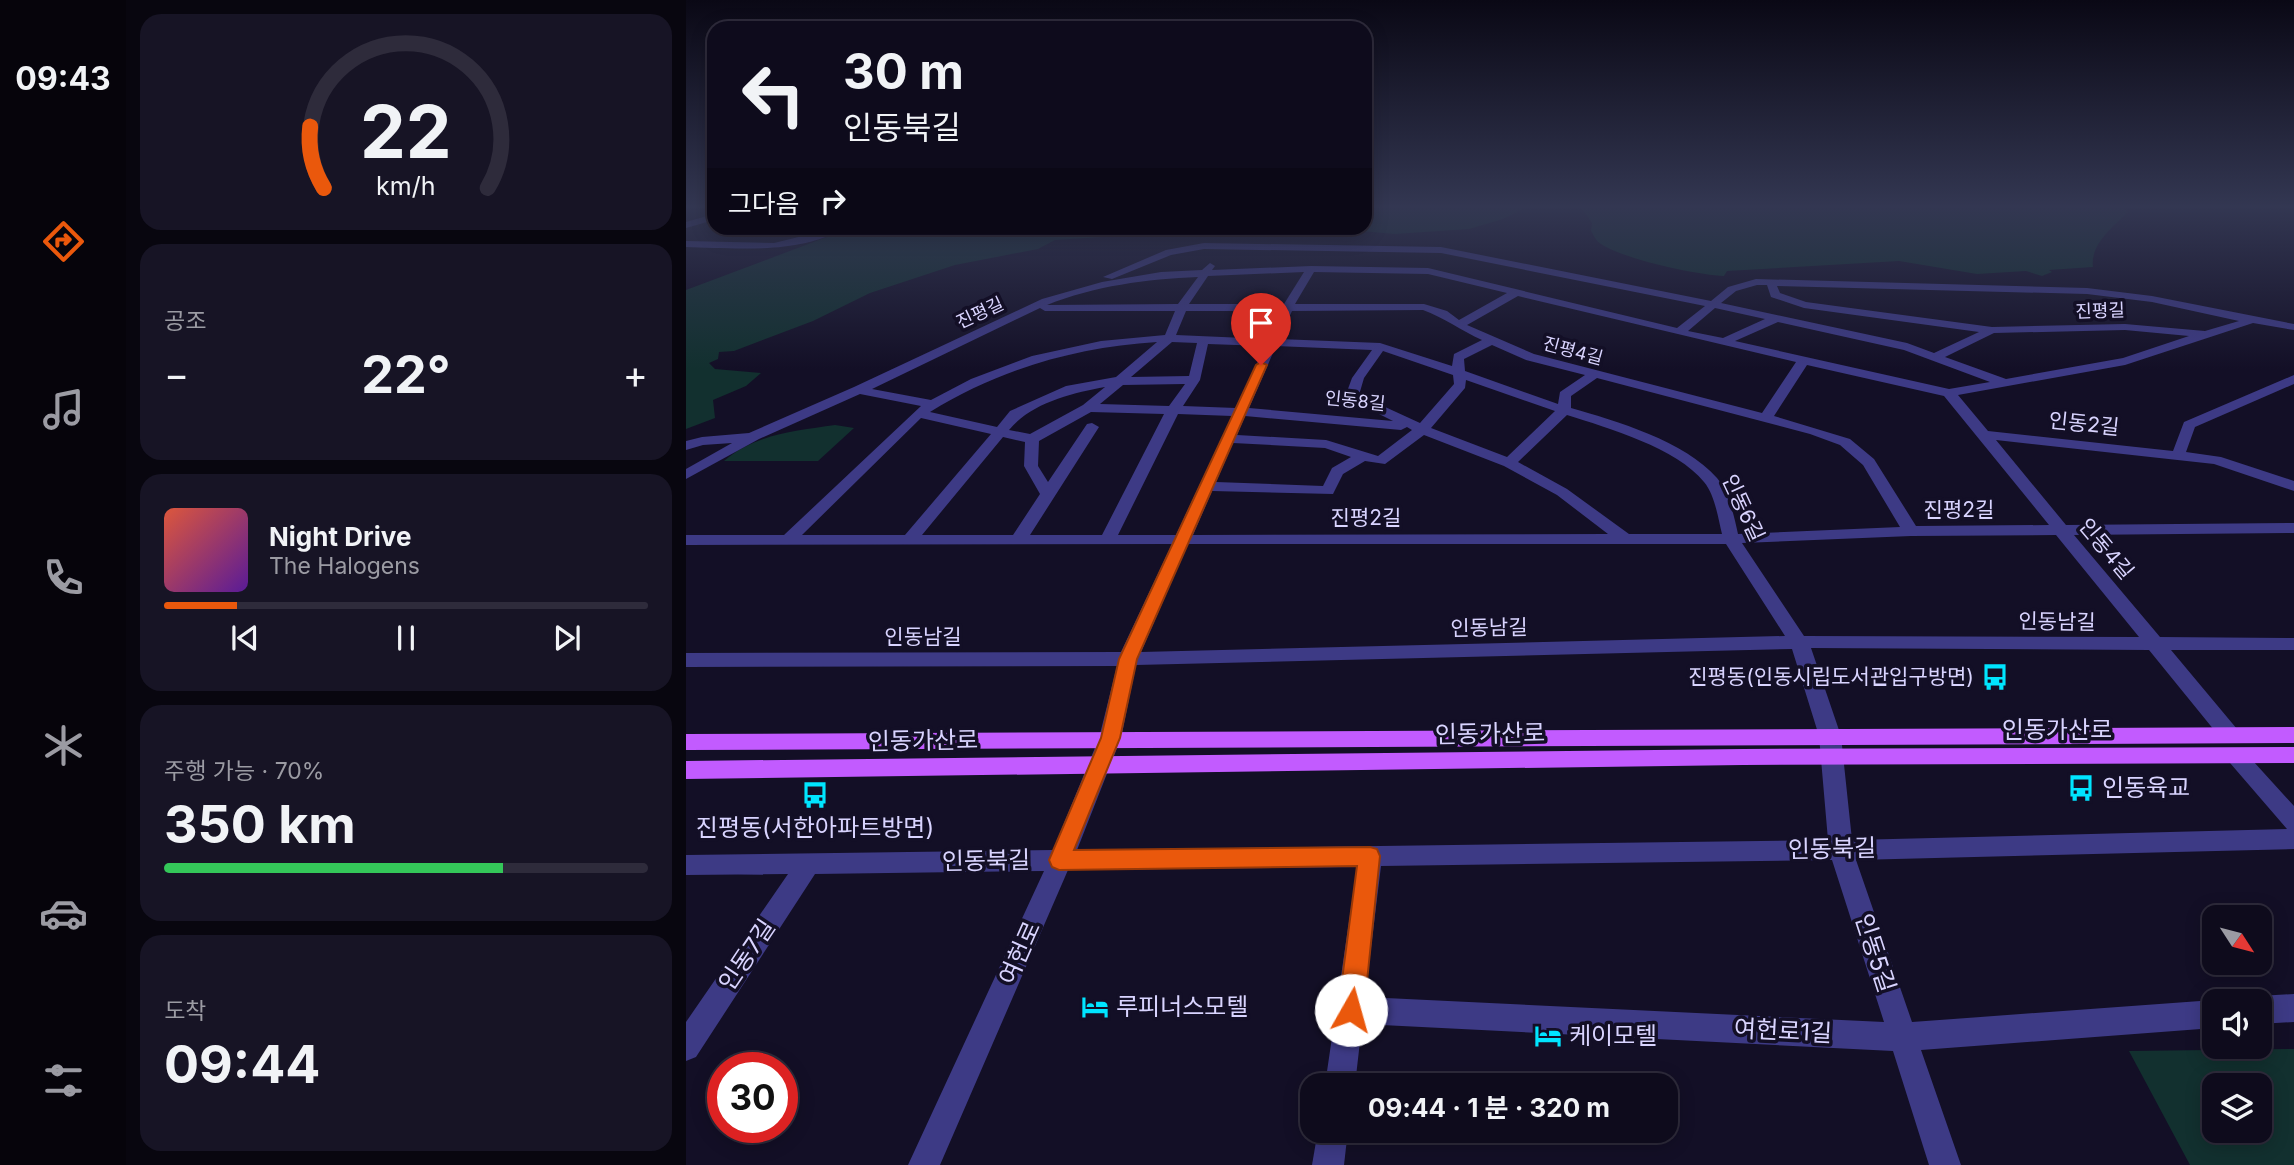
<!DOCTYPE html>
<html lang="ko">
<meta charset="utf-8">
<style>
body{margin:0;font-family:Inter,"Noto Sans KR",sans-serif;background:#171425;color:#f1f3f6;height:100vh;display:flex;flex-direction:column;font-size:26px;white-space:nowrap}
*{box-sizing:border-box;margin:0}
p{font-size:23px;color:#9b9ba3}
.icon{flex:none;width:38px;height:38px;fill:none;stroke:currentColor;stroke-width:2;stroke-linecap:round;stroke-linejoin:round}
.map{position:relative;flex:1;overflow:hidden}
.side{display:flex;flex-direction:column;gap:14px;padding:14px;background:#08060f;width:560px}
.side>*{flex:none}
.top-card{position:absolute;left:21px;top:21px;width:665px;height:214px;border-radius:21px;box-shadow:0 4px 18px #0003,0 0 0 2px #2e2b3b;background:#0e0b1c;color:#f1f3f6;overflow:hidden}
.needle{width:46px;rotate:126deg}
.buttons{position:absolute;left:1516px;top:905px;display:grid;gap:14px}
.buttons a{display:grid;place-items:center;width:70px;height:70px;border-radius:14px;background:#0e0b1c;box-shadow:0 4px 18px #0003,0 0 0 2px #2e2b3b;font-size:35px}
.speed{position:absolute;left:21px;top:1052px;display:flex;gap:14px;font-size:35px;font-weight:700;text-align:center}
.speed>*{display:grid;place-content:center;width:91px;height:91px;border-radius:50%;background:#0e0b1c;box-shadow:0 4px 18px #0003,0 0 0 2px #2e2b3b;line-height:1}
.speed .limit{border:10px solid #d22;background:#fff;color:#111}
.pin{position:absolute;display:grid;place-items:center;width:60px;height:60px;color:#fff;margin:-72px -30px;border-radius:50% 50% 50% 0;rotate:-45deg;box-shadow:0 0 7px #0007}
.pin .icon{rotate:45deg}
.me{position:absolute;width:77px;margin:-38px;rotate:7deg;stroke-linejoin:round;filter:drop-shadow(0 0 5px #0008)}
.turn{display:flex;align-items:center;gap:24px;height:147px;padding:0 21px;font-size:32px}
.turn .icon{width:91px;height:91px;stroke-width:2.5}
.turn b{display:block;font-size:49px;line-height:60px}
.then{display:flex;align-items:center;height:66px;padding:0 21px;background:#0003;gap:14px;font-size:26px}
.big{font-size:52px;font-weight:700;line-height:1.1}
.side .tile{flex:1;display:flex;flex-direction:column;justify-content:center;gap:10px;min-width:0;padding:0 24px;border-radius:21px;background:#171425}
.side .dial{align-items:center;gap:0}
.dial svg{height:182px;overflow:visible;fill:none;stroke:#2e2b3b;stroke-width:7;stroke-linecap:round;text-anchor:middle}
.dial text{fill:#f1f3f6;stroke:none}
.song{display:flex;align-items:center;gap:21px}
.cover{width:84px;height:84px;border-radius:10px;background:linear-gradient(135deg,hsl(10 70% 55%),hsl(270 70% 35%))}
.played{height:7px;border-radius:4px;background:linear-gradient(90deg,#ea580c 15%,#2e2b3b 15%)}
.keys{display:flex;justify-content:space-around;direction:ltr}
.heat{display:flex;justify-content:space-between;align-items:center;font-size:38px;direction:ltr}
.charge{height:10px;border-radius:5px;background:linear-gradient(90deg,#34c759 70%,#2e2b3b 0)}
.trip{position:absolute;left:614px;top:1073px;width:378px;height:70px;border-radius:21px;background:#0e0b1c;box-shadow:0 4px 18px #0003,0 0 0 2px #2e2b3b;font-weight:700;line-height:70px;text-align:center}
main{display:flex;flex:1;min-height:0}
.tab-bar{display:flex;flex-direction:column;width:126px;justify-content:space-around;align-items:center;background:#06040b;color:#9b9ba3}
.tab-bar .icon{width:49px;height:49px}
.tab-bar .active{color:#ea580c}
.tab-bar b{font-size:32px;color:#f1f3f6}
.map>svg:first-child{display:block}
</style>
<main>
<nav class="tab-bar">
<b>09:43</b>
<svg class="icon active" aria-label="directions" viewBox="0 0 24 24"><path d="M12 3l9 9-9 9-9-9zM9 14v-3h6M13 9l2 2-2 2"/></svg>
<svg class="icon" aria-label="music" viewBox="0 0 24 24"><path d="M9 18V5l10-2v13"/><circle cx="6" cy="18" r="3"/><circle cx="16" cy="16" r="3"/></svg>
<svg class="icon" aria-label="phone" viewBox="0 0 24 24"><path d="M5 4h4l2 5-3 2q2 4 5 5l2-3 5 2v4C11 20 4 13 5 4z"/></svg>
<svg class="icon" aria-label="climate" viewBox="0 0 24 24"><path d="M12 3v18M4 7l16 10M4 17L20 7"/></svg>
<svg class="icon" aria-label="car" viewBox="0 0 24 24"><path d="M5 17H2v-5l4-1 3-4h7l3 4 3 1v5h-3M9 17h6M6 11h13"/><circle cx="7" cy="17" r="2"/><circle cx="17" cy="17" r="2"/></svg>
<svg class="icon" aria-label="filters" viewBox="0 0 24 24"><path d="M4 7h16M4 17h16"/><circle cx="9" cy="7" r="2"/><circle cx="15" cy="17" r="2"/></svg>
</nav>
<section class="side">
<div class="tile dial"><svg viewBox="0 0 100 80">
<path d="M14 69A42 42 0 1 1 86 69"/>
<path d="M14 69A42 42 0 0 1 8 42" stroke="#ea580c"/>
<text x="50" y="56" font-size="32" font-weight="700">22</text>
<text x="50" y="72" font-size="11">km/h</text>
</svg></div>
<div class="tile"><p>공조</p>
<div class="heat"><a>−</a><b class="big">22°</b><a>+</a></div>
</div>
<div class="tile">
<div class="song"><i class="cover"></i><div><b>Night Drive</b><p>The Halogens</p></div></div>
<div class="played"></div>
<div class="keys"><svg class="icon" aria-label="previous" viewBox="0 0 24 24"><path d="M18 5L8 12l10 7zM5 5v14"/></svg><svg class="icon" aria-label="pause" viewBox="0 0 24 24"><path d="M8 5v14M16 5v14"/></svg><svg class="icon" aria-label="next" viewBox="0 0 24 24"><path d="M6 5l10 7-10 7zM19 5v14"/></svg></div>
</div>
<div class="tile"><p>주행 가능 · 70%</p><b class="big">350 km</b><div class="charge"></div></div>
<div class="tile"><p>도착</p><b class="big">09:44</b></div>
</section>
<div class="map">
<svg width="1608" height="1165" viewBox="0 0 1608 1165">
<rect width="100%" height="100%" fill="#130f26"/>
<g fill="#12302f" fill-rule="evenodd">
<path d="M679 206H843L817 219 783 229 709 234 663 230 639 236 614 228H679Z"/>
<path d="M894 206H1435L1442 212C1427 227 1404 244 1407 267L1363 270 1366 272 1356 276 1340 271 1291 274 1213 261 1041 271 1038 276C1011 275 937 259 915 244 910 241 908 236 905 231L906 223Z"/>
<path d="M165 228H471L431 236 369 240 352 249 269 265 184 293 127 321 48 351 33 352 32 359 23 363 29 369 75 373 60 386 27 400 29 418 0 429V290Z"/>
<path d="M149 425 168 428 132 461H38C69 434 109 431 149 425Z"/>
<path d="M1608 1049V1165H1504L1443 1051ZM1573 1085V1130H1528V1085Z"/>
</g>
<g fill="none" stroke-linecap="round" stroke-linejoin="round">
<g fill="#3d3a85" fill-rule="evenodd">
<path d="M28 214V220L0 228V222Z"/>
<path d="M100 228 136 230 157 228C116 255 47 248 0 247V241L88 243 125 234 104 231Z"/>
<path d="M518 243 755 247 1025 301 1042 287 1070 279 1401 288 1466 296 1608 324V330L1567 323 1439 365 1272 395 1302 431 1487 451 1498 422 1608 375V384L1509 427 1500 452 1535 457 1608 481V491L1528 464 1310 440 1380 525 1608 523V533L1388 535 1474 637 1608 638V650H1485L1551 729 1555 735 1551 741 1544 743 1537 741 1463 650 1125 648 1155 736 1166 840 1601 829 1538 756 1541 750 1549 748 1557 750 1608 806V849L1170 860 1226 1022 1528 1000V1028L1235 1050 1275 1165H1243L1207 1051 676 1024 669 1085H639L671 867 382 870 254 1165H222L358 871 129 874 10 1057 0 1061V1022L102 874 0 875V855L367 850 413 738 431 666 0 667V653L435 652 486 544 0 545V535H98L235 406 174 394 73 439 0 479V469L46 443 17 445 0 450V441L16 437 63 433 168 387 356 299 416 282 475 272 516 270 524 263 529 266 526 270 625 266 742 268 991 328 1019 306 755 253 518 249 485 255 426 279 417 277 480 250ZM618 272 598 304H503L522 276ZM628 272 742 274 821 293 773 320 761 311 738 304H609ZM512 277 492 304 361 305C408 286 461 279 512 277ZM1071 285H1081L1085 297 1118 308 1293 332 1248 353 1221 343 1035 303 1050 291ZM1091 286 1401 294 1466 302 1553 321 1519 331 1439 324 1306 327 1120 302 1094 293ZM832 296 1110 362 1076 413 848 354 781 325ZM354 308 359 311H489L479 335 415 341 346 356 285 379 245 400 186 389ZM1029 308 1079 319 1037 338 1002 331ZM737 310C757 317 776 331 796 340L768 354 766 366 694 343 593 339 606 311ZM500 311H595L582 339 490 335ZM1092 322 1218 350 1304 382 1263 389 1049 341ZM1439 330 1503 336 1437 358 1320 379 1259 357 1308 333ZM471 342 430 377 380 386 324 411 311 427 244 412C314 369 390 347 471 342ZM486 342 511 343 503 376 445 377ZM522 344 579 346 550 408 497 406 514 380ZM806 345 840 360 899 375 874 392 872 404 779 371 778 359ZM590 346 686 350 666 378 659 397 707 421 563 408ZM697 351 767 375 768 384 734 423 673 395 678 378ZM1121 365 1258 396 1363 525 1230 526 1188 459 1164 439 1088 416ZM911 378 1124 434 1154 445 1177 465 1214 527 1052 534C1048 516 1043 492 1031 478 999 441 930 421 885 408V396ZM780 380 869 411 821 457 745 428 779 388ZM499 384 483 406 414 404 437 385ZM419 387 397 405 344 434 323 430C345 403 386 393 419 387ZM405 412 478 414 416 535H344L413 427 406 423 401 424 362 482 352 466 353 441ZM492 414 546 416 490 535H432ZM881 415C922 428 991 448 1018 482 1029 495 1032 518 1036 534H943L881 489 832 462ZM559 416 715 430 721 427 726 430 692 456 640 440 551 435ZM235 418 305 434 219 535H116ZM738 435 818 466 871 495 922 534 507 535 526 491 647 494 657 474 679 461 699 464ZM317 437 339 442 338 466 354 494 327 535H236ZM547 443 639 448 665 457 646 468 637 486 530 482ZM1370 535 1453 637 1118 636 1056 543 1225 536ZM502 544H1040L1099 636 455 652ZM1106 649 1133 736 1142 840 391 850 435 738 450 665ZM1146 860 1198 1022 679 997 695 866Z"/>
<path d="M1608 994V1022L1573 1024V1001H1563L1573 996Z"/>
<path d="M632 1130H662L658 1165H626Z"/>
</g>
<g fill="#c25bff" fill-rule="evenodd">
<path d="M1608 727V743L0 750V734Z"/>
<path d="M1608 747V763L1057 765 0 779V761L1057 749Z"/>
</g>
</g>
<linearGradient id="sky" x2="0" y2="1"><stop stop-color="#0a0815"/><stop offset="0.56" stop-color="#333752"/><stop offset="1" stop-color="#333752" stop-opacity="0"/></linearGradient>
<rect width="1608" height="369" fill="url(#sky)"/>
<path fill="#ea580c" stroke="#983908" stroke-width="2" d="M575 362 581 365 451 659 434 738 388 850 684 847 691 849 694 856 678 1010 674 1019 665 1022 656 1019 652 1010 671 866 373 870 366 867 363 860 415 738 433 659 570 365Z"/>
<defs>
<symbol id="bus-bare" viewBox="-9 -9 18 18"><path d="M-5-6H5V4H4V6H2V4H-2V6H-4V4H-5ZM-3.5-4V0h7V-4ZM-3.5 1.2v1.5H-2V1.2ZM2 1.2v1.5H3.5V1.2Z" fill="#00e5ff" stroke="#130f26" stroke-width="2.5" paint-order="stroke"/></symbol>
<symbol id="hotel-bare" viewBox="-9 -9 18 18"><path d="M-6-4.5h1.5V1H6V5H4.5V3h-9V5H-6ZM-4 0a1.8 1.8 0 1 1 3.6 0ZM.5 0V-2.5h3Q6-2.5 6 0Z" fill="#00e5ff" stroke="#130f26" stroke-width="2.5" paint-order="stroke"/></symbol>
</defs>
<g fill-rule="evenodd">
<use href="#bus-bare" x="1290" y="658" width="38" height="38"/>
<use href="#bus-bare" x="1376" y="769" width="38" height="38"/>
<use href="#bus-bare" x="110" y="776" width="38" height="38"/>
<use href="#hotel-bare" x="390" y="988" width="38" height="38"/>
<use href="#hotel-bare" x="843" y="1017" width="38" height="38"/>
</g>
<g text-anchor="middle" stroke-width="7" stroke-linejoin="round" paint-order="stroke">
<g font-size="18" fill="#d9d4ff" stroke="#130f26">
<text transform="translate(1414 311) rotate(-2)" y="6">진평길</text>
<text transform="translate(294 313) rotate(-25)" y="6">진평길</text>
<text transform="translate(887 351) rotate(15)" y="6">진평4길</text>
<text transform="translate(669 401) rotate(6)" y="6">인동8길</text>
</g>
<g font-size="21" fill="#d9d4ff" stroke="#130f26">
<text transform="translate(1398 424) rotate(6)" y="7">인동2길</text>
<text transform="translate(1057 508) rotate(65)" y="7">인동6길</text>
<text x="1273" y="517">진평2길</text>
<text x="680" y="525">진평2길</text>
<text transform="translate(1420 549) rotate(50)" y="7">인동4길</text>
<text transform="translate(1371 622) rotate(1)" y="7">인동남길</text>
<text transform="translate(803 628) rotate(-1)" y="7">인동남길</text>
<text x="237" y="644">인동남길</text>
</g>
<g font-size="21" fill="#d9d4ff" stroke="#130f26" text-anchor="end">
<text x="1288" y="684">진평동(인동시립도서관입구방면)</text>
</g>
<g font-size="24" fill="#d9d4ff" stroke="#130f26">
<text x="1371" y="738">인동가산로</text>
<text transform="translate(804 734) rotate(-1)" y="8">인동가산로</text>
<text transform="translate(237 741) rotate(-1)" y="8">인동가산로</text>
<text transform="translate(1146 849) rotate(-1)" y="8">인동북길</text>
<text transform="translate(300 861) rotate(-1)" y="8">인동북길</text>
<text transform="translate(334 953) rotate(-66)" y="8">여헌로</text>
<text transform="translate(1189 953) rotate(72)" y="8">인동5길</text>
<text transform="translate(61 955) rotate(-56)" y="8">인동7길</text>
<text transform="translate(1097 1031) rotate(3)" y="8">여헌로1길</text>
</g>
<g font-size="24" fill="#d9d4ff" stroke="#130f26" text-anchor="start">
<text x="1416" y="796">인동육교</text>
<text x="129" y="836" text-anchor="middle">진평동(서한아파트방면)</text>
<text x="430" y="1015">루피너스모텔</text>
<text x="883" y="1044">케이모텔</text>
</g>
</g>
</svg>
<div class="buttons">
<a><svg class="needle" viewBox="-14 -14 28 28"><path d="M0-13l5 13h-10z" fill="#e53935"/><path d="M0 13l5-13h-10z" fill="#9b9ba3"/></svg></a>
<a><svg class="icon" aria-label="sound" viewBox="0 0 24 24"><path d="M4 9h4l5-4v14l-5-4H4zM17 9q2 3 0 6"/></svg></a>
<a><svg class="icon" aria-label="layers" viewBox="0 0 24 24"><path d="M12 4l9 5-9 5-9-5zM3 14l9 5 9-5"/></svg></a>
</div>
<div class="speed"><div class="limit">30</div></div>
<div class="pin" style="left:575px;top:365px;background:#d93025"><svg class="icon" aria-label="arrive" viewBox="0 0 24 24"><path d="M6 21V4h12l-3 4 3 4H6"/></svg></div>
<svg class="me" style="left:665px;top:1010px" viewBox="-20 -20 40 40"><circle r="19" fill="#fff"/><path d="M0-13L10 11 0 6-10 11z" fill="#ea580c"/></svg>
<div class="trip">09:44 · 1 분 · 320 m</div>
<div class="top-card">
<div class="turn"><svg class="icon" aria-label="left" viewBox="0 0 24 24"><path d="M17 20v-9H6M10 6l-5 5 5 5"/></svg><div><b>30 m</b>인동북길</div></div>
<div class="then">그다음<svg class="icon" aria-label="right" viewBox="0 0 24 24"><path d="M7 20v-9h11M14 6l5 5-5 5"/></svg></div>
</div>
</div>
</main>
